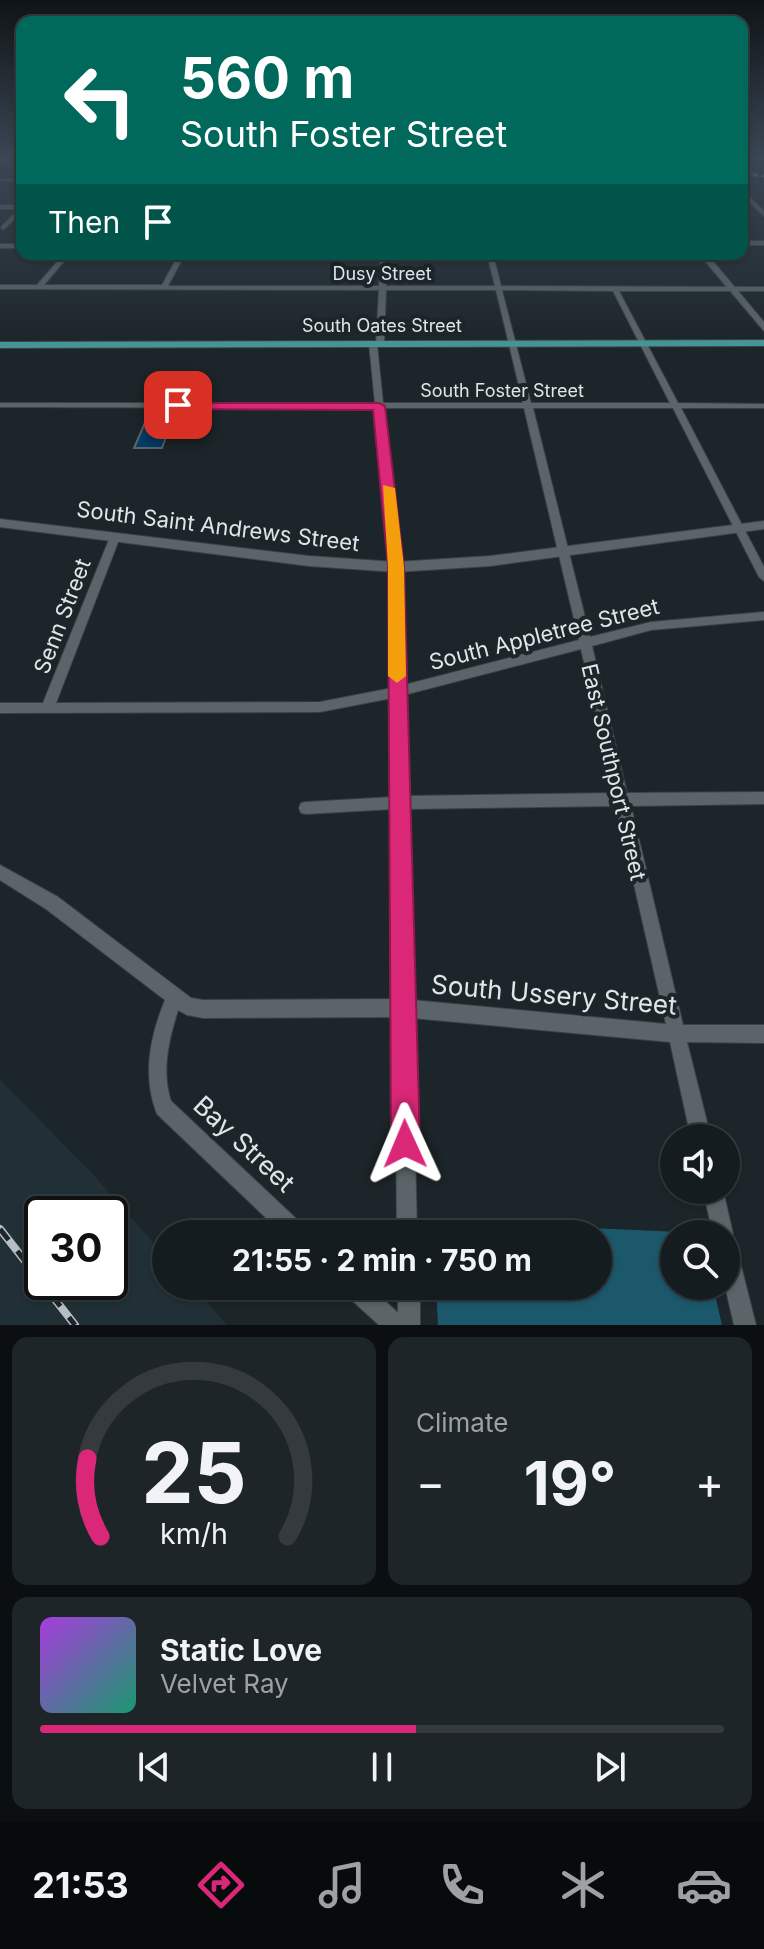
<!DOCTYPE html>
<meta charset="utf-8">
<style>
body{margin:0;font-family:Inter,sans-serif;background:#1e2528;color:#f1f3f6;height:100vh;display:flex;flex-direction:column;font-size:30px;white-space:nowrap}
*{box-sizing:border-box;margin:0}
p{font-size:26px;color:#9da1a4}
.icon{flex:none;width:44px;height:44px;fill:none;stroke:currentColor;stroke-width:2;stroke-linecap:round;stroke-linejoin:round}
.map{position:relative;height:1325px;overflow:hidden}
.panel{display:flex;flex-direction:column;gap:12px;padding:12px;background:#0c0f11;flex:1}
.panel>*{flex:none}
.hud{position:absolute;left:16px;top:16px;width:732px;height:244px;border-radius:16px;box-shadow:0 2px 6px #0004,0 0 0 2px #343a3d;background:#00695c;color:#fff;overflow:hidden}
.tools{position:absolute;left:660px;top:1124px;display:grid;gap:16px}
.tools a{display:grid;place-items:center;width:80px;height:80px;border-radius:50%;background:#151c1f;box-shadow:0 2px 6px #0004,0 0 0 2px #343a3d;font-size:40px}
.speed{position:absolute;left:24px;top:1196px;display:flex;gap:16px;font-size:40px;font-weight:700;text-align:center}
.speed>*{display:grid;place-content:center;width:104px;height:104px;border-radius:50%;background:#151c1f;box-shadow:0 2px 6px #0004,0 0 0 2px #343a3d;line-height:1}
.speed .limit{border:4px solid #111;border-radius:12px;background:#fff;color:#111}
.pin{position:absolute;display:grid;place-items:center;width:68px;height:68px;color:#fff;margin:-34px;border-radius:16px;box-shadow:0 4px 12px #0006}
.me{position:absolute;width:88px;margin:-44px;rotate:359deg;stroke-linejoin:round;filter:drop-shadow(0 0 6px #0008)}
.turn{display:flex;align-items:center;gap:28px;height:168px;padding:0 32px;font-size:36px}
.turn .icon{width:104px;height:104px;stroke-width:2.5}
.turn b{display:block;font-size:56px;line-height:68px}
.then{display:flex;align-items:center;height:76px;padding:0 32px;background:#0003;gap:16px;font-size:30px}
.big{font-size:60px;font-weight:700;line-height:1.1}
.panel .card{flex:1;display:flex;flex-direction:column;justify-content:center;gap:12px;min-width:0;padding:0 28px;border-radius:16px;background:#1e2528}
.panel .dial{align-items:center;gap:0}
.dial svg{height:208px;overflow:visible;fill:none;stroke:#343a3d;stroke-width:7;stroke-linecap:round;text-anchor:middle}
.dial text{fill:#f1f3f6;stroke:none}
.song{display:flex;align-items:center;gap:24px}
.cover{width:96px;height:96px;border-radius:12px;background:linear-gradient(135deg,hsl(280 70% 55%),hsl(160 70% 35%))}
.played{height:8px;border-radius:4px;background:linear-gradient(90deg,#db2777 55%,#343a3d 55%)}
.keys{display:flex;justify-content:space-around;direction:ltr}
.heat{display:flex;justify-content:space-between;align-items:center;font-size:44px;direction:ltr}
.panel .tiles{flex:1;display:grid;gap:12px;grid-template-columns:1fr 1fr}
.card:last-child{grid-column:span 2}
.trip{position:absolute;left:152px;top:1220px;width:460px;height:80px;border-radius:40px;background:#151c1f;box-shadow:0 2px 6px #0004,0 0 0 2px #343a3d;font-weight:700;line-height:80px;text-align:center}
.tab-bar{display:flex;height:128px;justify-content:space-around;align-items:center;background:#080b0c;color:#9da1a4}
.tab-bar .icon{width:56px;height:56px}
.tab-bar .active{color:#db2777}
.tab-bar b{font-size:36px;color:#f1f3f6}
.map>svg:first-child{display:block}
</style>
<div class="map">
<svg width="764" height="1325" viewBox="0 0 764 1325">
<rect width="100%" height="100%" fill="#1c2529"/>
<path fill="#203036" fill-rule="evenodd" d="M0 1080 90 1171 166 1257V1286H192L227 1325H0ZM42 1214H110V1282H42Z"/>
<path fill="#1b586c" d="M433 1221 701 1233 674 1234V1286H713L722 1325H438L436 1286H598V1234H434Z"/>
<path fill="#043e68" stroke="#5d646b" stroke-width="2" d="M147 418H173L162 448H134Z"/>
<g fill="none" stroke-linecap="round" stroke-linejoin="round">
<defs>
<g id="street">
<rect x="0" y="179" width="22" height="2"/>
<path d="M742 190 764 211V216L742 195Z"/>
<path d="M0 205H22V212L3 230 1 227 19 209H0Z"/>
<rect x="742" y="241" width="22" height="4"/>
<rect x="0" y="244" width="22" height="4"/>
<path d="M64 254H70L44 285H162L179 254H185L168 286H379L381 254H387L386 286H495L487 254H493L501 286 764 287V291H619L678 403 764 404V408H681L764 567V581L759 577 673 408H533L590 637 651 622 764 612V620L651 630 592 646 627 793 764 792V804L631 806 683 1025H764V1043L687 1042 711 1138H691L670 1042 412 1018 417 1234H397L395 1017 203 1018 187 1015 178 1010C169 1039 161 1071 171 1101L305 1227 308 1234H283L157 1114C142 1076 150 1037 165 1000L46 909 0 880V865L58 897 191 998 203 1000 395 999 393 809 306 814 301 813 299 808 301 803 306 802 393 797 392 698 320 712 0 713V703H43L110 537 115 534 120 537 56 703 320 702 392 688 391 567 375 408 0 407V403H375L369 344 373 342 376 344 379 290 0 289V285H37ZM386 290H496L523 403H383L377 344 380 346 384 344ZM502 290 613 291 670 403H531ZM384 408H524L579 640 404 685 401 567ZM581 649 614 793 407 796 404 695ZM616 806 666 1024 412 1000 407 809Z"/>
<path d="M703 1190H723L733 1234 732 1238 736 1246 756 1325H734L725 1286 726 1234H713Z"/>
<path d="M342 1286H369L398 1313V1286H420V1325H379L345 1294Z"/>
</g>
<g id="secondary">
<path d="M0 159H7L0 164Z"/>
<path d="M699 254H707L764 322V331Z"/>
<path d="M0 519 309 556 396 562 490 556 764 521V529L490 566 396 572 309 566 0 527Z"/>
</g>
<path id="primary" d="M764 340V346L0 348V342Z"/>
</defs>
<use href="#street" stroke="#3a4245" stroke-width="2"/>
<use href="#secondary" stroke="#3a4245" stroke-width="2"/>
<use href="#primary" stroke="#3a4245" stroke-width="2"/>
<use href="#street" fill="#5b6569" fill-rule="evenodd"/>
<use href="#secondary" fill="#5b6569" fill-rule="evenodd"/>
<use href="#primary" fill="#449498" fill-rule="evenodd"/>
<defs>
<path id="rail-far1" d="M742 173 764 176"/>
<path id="rail" d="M0 1229 75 1325"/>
</defs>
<use href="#rail-far1" stroke="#b7bec1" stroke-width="3"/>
<use href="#rail" stroke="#b7bec1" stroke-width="8"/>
<use href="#rail-far1" stroke="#1c2529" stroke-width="2" stroke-dasharray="4" stroke-linecap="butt"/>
<use href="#rail" stroke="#1c2529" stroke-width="5" stroke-dasharray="14" stroke-linecap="butt"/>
</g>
<linearGradient id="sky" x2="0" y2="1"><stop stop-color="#0f1417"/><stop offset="0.46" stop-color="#3a4654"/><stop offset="1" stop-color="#3a4654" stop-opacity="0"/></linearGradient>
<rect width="764" height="344" fill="url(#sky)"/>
<path fill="#db2777" stroke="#8e194d" stroke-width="2" d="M174 403H379L385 406 404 567 420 1144 415 1154 405 1158 395 1154 391 1144 388 567 373 410 178 409 172 405Z"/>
<path fill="#f59e0b" d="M383 485 395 488 404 567 406 676 397 683 388 676V567Z"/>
<g text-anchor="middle" stroke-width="8" stroke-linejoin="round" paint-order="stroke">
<g font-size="18" fill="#e0e6e8" stroke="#1c2529">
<text x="382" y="280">Dusy Street</text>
<text x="382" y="332">South Oates Street</text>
<text x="502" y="397">South Foster Street</text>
</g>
<g font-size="22" fill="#e0e6e8" stroke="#1c2529">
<text transform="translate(218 526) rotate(7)" y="8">South Saint Andrews Street</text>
<text transform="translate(62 616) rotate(-69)" y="8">Senn Street</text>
<text transform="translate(544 634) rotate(-14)" y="8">South Appletree Street</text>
<text transform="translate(614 772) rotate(77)" y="8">East Southport Street</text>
</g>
<g font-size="26" fill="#e0e6e8" stroke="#1c2529">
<text transform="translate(554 995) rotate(5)" y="9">South Ussery Street</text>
<text transform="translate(244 1144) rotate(43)" y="9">Bay Street</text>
</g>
</g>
</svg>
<div class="tools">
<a><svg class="icon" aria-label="sound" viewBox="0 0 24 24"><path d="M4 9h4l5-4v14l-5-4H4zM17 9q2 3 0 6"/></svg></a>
<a><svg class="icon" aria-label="search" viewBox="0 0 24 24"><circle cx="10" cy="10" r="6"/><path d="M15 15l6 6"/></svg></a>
</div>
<div class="speed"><div class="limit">30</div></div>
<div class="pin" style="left:178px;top:405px;background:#d93025"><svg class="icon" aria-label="arrive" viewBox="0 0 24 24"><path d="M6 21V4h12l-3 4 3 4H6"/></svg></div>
<svg class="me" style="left:405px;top:1144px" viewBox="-20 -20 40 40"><path d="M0-17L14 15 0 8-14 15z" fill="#db2777" stroke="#fff" stroke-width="4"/></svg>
<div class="trip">21:55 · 2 min · 750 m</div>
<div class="hud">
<div class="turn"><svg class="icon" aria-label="left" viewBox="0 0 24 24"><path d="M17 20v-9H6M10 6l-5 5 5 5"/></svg><div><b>560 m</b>South Foster Street</div></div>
<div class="then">Then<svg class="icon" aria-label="arrive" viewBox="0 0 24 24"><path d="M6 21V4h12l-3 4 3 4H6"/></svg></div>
</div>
</div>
<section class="panel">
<div class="tiles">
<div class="card dial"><svg viewBox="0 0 100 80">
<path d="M14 69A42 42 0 1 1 86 69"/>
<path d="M14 69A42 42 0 0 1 9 39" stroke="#db2777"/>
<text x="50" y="56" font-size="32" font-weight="700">25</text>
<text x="50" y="72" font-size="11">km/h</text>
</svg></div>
<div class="card"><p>Climate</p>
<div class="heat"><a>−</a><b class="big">19°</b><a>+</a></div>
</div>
<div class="card">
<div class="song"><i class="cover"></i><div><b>Static Love</b><p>Velvet Ray</p></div></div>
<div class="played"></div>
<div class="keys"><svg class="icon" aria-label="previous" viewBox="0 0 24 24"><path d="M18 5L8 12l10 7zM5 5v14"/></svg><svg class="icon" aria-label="pause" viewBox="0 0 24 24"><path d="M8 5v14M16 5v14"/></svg><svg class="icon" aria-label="next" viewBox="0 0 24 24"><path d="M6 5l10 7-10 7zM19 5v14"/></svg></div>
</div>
</div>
</section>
<nav class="tab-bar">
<b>21:53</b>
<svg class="icon active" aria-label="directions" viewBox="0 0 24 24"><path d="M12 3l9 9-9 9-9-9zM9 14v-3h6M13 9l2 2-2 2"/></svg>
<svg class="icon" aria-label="music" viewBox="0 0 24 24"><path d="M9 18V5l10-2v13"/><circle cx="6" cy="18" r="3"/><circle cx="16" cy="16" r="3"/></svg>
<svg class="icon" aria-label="phone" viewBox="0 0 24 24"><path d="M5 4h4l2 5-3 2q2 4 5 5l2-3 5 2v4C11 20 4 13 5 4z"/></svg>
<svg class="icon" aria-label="climate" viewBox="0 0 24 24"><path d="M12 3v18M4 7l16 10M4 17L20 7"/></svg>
<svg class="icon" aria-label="car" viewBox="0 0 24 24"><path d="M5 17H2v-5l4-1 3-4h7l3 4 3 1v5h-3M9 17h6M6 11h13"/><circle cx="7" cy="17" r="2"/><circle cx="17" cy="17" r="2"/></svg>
</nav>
